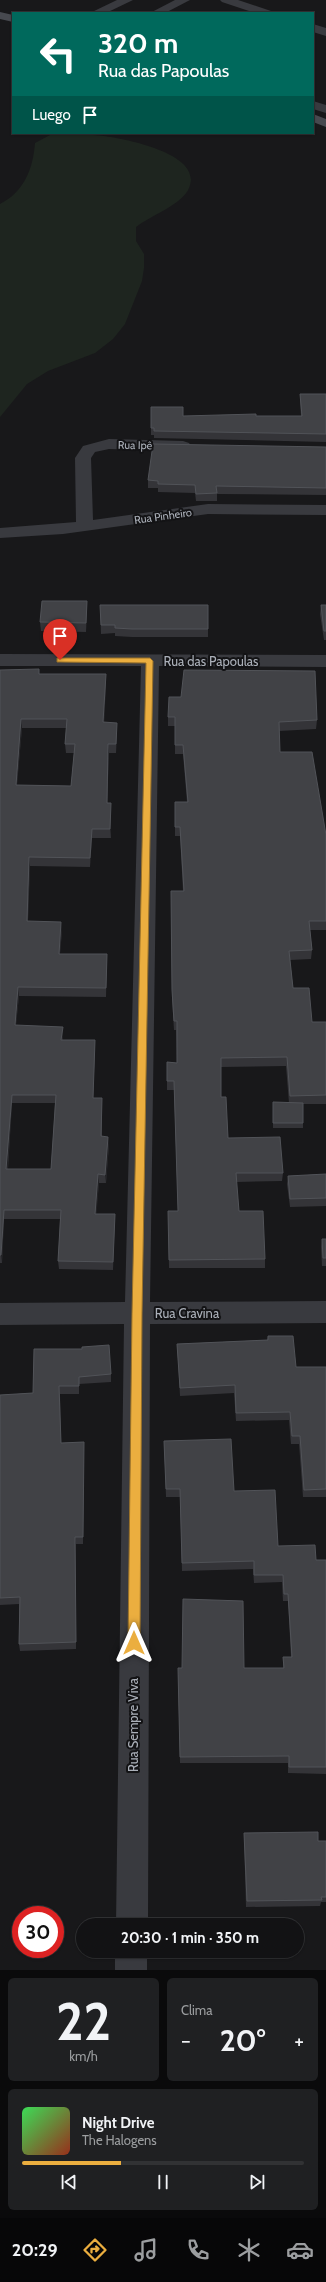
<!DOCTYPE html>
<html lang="es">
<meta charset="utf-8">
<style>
body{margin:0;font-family:Cabin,sans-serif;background:#1f2022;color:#f1f3f6;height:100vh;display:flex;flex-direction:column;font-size:15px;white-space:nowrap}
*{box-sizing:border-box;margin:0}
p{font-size:13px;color:#9c9ea0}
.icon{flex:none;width:22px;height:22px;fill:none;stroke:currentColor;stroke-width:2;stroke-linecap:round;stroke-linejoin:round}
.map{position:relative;height:1970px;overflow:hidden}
.drawer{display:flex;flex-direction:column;gap:8px;padding:8px;background:#0a0a0b;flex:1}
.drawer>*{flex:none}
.banner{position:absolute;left:12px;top:12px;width:302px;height:122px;border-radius:0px;box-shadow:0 1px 3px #0004,0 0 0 1px #313234;background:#00695c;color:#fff;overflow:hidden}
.speed{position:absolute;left:12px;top:1906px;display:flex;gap:8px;font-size:20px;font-weight:700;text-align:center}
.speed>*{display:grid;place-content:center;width:52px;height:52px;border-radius:50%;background:#121214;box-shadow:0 1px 3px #0004,0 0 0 1px #313234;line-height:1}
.speed .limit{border:6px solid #d22;background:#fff;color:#111}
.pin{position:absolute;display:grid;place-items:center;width:34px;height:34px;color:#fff;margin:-41px -17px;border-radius:50% 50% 50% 0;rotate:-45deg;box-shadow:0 0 4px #0007}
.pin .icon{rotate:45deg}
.me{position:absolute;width:44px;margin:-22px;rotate:0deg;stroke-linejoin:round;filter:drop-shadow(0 0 3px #0008)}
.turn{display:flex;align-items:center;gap:14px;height:84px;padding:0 20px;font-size:18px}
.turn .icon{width:52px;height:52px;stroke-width:2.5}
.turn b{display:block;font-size:28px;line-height:34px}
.then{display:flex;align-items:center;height:38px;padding:0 20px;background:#0003;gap:8px;font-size:15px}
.big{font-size:30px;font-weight:800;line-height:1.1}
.drawer .tile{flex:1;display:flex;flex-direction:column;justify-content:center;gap:6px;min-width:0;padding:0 14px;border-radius:6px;background:#1f2022}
.drawer .dial{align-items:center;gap:0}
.dial b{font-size:52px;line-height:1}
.song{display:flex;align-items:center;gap:12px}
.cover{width:48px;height:48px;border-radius:6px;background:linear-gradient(135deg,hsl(130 70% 55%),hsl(10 70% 35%))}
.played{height:4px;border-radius:2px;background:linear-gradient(90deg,#ebae3f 35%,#313234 35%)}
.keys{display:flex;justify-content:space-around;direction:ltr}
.heat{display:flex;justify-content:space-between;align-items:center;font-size:22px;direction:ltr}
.drawer .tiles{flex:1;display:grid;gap:8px;grid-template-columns:1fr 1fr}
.tile:last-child{grid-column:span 2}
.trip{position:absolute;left:76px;top:1918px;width:228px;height:40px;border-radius:20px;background:#121214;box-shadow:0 1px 3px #0004,0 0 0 1px #313234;font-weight:800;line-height:40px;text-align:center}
.menu{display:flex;height:64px;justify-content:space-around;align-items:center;background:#070708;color:#9c9ea0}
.menu .icon{width:28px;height:28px}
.menu .on{color:#ebae3f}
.menu b{font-size:18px;color:#f1f3f6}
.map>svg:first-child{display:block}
</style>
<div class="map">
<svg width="326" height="1970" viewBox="0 0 326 1970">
<rect width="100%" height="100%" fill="#18181a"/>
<path fill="#1e251f" d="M52 134C69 134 87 134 104 136 126 139 204 154 189 188 183 204 150 216 136 227V241L144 254V268L142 281 125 324 113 339 95 353 48 371 27 384 0 417V204C24 192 33 169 35 143Z"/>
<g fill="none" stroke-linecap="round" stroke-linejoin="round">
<g fill="#393a3f" fill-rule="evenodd">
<path d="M117 0H133L106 13H90Z"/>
<path d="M175 0H190L165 13H150Z"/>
<path d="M220 0H238L271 11 273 13H255L222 2Z"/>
<path d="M313 24 326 28V36L313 32Z"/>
<path d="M313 101 326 105V113L313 109Z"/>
<path d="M109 439 183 441 189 443 191 446 189 449 183 451 109 449 95 452 91 458 93 520 208 504 326 505V515L208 514 63 534 0 538V528L76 522 75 458 83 446Z"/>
<path d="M0 654 326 655V667L159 666 150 1302 326 1301V1323L150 1324 148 1925H116L124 1324 0 1325V1303L125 1302 141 666H0Z"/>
<rect x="115" y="1951" width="32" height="19"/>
</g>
<g fill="#47494f" fill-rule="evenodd">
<path d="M0 12 13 15V22L0 19Z"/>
<path d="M313 114 326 119V127L313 122Z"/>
</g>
</g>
<g fill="#343438" fill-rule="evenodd">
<path d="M300 394H326V442L154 438V435H151V407L183 416H301L300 401Z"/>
<path d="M326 447V495L217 494V501H196L195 493 158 492V488H148V480Z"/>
<path d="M87 601V610L86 632 41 631 40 622Z"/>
<path d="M100 605 208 629V637H132L115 636V633L101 634Z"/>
<path d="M321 605H326V640H324L320 614Z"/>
<path d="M0 670 40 674 106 683 104 722 117 731 116 753H109L107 803 111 812V838H92L90 867 30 866 28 921 62 931 60 954H107L106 997 19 996 16 1025 63 1035V1040H95V1049L93 1098H102V1136L109 1145 106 1183H99L96 1214H115L113 1270 59 1269 58 1261 60 1219H4L2 1263H0ZM22 728H66L65 744 66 753H74L71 786 17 785ZM12 1103H55L51 1169H8Z"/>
<path d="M168 717 317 720 316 729 279 731 280 752 326 835V930H310L312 950 311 959 290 960 293 988 312 1022H326V1104H303V1128H273V1102L289 1103 286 1066 221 1067V1097L228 1138 283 1173 282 1181 236 1182 239 1211 265 1259V1268H169L168 1211H178L174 1090H167V1062L177 1063 176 1030H174L172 999 171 891H183L180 836H175V802H187L183 754H175V726H168Z"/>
<path d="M326 1174V1206L290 1207 287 1184 288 1176Z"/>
<path d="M322 1239H326V1266H322L321 1247Z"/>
<path d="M268 1336 296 1367H326V1497H303L299 1444H291L289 1420 236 1421 234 1393 180 1396 177 1344 267 1340Z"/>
<path d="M34 1349 111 1374V1382L79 1384V1394H60L61 1443 84 1442V1450L83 1544H76V1649L20 1651 19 1644V1604L0 1605V1395L33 1393Z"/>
<path d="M164 1441 234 1491 278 1546 316 1560H326V1774L288 1773V1763H180L178 1675 244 1668H283V1657H291L288 1601H283L282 1582 254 1583 253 1569 182 1571 180 1497H166Z"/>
<path d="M244 1833 318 1841H326V1902H321L320 1906 246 1907 244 1839Z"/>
</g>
<g fill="#232326">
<path d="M87 601V610L86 632V623Z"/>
<path d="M106 674V683L104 731 103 722Z"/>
<path d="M21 719 22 728 16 794V785Z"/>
<path d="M117 723V731L116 753V744Z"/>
<path d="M108 744 109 753 107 812V803Z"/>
<path d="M111 803V838L110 829Z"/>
<path d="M92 829V838L90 867V858Z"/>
<path d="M29 857 30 866 27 930V921Z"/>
<path d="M61 922 62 931 59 963V954Z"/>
<path d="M18 987 19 996 15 1034V1025Z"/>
<path d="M63 1027V1035L62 1049 61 1040Z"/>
<path d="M95 1040V1049L93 1107V1098Z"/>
<path d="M12 1095V1103L7 1178 6 1169Z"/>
<path d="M108 1137 109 1145 106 1183 105 1175Z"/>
<path d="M98 1174 99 1183 96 1222 95 1214Z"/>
<path d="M4 1210V1219L2 1263 1 1255Z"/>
<path d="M115 1214V1223L113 1270V1262Z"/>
<path d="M59 1386 60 1394 61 1450V1443Z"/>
<path d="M75 1537 76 1544V1649V1642Z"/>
</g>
<g fill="#414246" stroke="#515358" fill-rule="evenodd">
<path d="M300 394H326V434L154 431V428H151V407H183V416L256 414V416H302Z"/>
<path d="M153 444 326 447V488L216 486 217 493 196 494 195 485 158 484V481L148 480Z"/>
<path d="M42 601H87L86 623 40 622Z"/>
<path d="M100 605H208V629H132L115 628V625H101Z"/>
<path d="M321 605H326V631H324Z"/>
<path d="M39 669V674H106L103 722 117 723 116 744H108L107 803H111L110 829H92L90 858 29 857 27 921 61 922 59 954H107L106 988 18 987 15 1025 63 1027 61 1040H95L93 1098H102L101 1136 108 1137 105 1175 98 1174 95 1214H115L113 1262 58 1261 61 1210H4L1 1255H0V670ZM21 719H67L65 744H75L71 786 16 785ZM12 1095H56L51 1169H6Z"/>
<path d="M184 670 315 671 317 720 279 722 280 752H312L326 835V921H309L312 950 289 951 293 988H309L312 1022H326V1095L290 1096 287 1057 221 1058V1097H226L228 1138 280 1137 283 1173H236L239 1211H263L265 1259 169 1260 168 1211H178L174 1081H167V1062L177 1063V1021H174L172 990 171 891H184L180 827H175V802H188L183 745H175V717H168L169 697H181Z"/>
<path d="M273 1102 303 1103V1123H273Z"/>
<path d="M326 1174V1198L290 1199 288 1176Z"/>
<path d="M322 1239H326V1258H323Z"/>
<path d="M268 1336H293L296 1367H326V1489L304 1490 300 1436H292L290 1412 236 1413 235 1385 180 1388 177 1344 268 1340Z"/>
<path d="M109 1345 111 1374 79 1377V1386H59L61 1443 84 1442 83 1537H75L76 1642 19 1644 20 1597 0 1598V1395L33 1393 34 1349H82V1347Z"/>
<path d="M231 1439 234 1491 275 1490 278 1546 315 1545 316 1560H326V1767H289V1756L180 1757 178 1668H182L183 1599 243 1601 244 1668H284L283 1657H292L288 1594H284L283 1575H254V1561L182 1563 180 1489H166L164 1441Z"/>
<path d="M318 1832V1841H326V1897H321L322 1900 247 1901 244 1833Z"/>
</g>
<path fill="#ebae3f" stroke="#997129" d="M57 658H150L153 661 142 1314 140 1643 138 1647 134 1649 130 1647 128 1643 132 1314 146 663 60 662H57Z"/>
<g text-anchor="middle" stroke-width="4" stroke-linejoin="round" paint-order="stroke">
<g font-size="11" fill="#abb0b9" stroke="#131315">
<text transform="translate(135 445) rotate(1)" y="4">Rua Ipê</text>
<text transform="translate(163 516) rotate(-8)" y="4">Rua Pinheiro</text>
</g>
<g font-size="13" fill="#abb0b9" stroke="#131315">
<text x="211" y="666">Rua das Papoulas</text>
<text x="187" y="1318">Rua Cravina</text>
<text transform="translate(133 1725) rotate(-90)" y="5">Rua Sempre Viva</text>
</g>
</g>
</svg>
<div class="speed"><div class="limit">30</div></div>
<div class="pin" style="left:60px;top:660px;background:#d93025"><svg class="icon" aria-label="arrive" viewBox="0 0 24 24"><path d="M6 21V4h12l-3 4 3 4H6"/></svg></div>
<svg class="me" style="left:134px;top:1643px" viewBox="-20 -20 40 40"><path d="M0-17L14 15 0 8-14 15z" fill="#ebae3f" stroke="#fff" stroke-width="4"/></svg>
<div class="trip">20:30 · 1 min · 350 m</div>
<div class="banner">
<div class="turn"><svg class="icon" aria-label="left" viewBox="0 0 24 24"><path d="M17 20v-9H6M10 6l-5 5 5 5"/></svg><div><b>320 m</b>Rua das Papoulas</div></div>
<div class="then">Luego<svg class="icon" aria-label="arrive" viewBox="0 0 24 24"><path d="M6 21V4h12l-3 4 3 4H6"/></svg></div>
</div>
</div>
<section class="drawer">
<div class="tiles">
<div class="tile dial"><b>22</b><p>km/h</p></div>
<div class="tile"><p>Clima</p>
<div class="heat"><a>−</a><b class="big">20°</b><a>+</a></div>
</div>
<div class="tile">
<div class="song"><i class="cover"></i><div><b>Night Drive</b><p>The Halogens</p></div></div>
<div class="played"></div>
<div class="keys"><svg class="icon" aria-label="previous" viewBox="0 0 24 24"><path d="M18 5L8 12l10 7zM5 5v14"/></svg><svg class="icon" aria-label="pause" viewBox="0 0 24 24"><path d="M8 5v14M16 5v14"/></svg><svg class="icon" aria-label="next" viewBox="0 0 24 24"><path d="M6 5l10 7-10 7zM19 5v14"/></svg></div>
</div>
</div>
</section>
<nav class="menu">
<b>20:29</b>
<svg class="icon on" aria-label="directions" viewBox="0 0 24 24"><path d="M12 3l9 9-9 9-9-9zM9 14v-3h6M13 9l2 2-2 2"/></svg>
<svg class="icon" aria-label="music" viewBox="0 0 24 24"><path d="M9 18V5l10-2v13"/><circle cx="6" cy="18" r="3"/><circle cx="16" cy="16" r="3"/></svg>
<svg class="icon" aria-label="phone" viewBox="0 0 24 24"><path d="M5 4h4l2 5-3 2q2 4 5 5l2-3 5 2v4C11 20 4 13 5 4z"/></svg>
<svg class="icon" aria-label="climate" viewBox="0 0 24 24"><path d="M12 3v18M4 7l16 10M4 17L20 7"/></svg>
<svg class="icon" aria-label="car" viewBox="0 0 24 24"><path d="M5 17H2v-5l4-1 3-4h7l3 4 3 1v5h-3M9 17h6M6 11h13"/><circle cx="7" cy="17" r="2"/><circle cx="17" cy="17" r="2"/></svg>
</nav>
